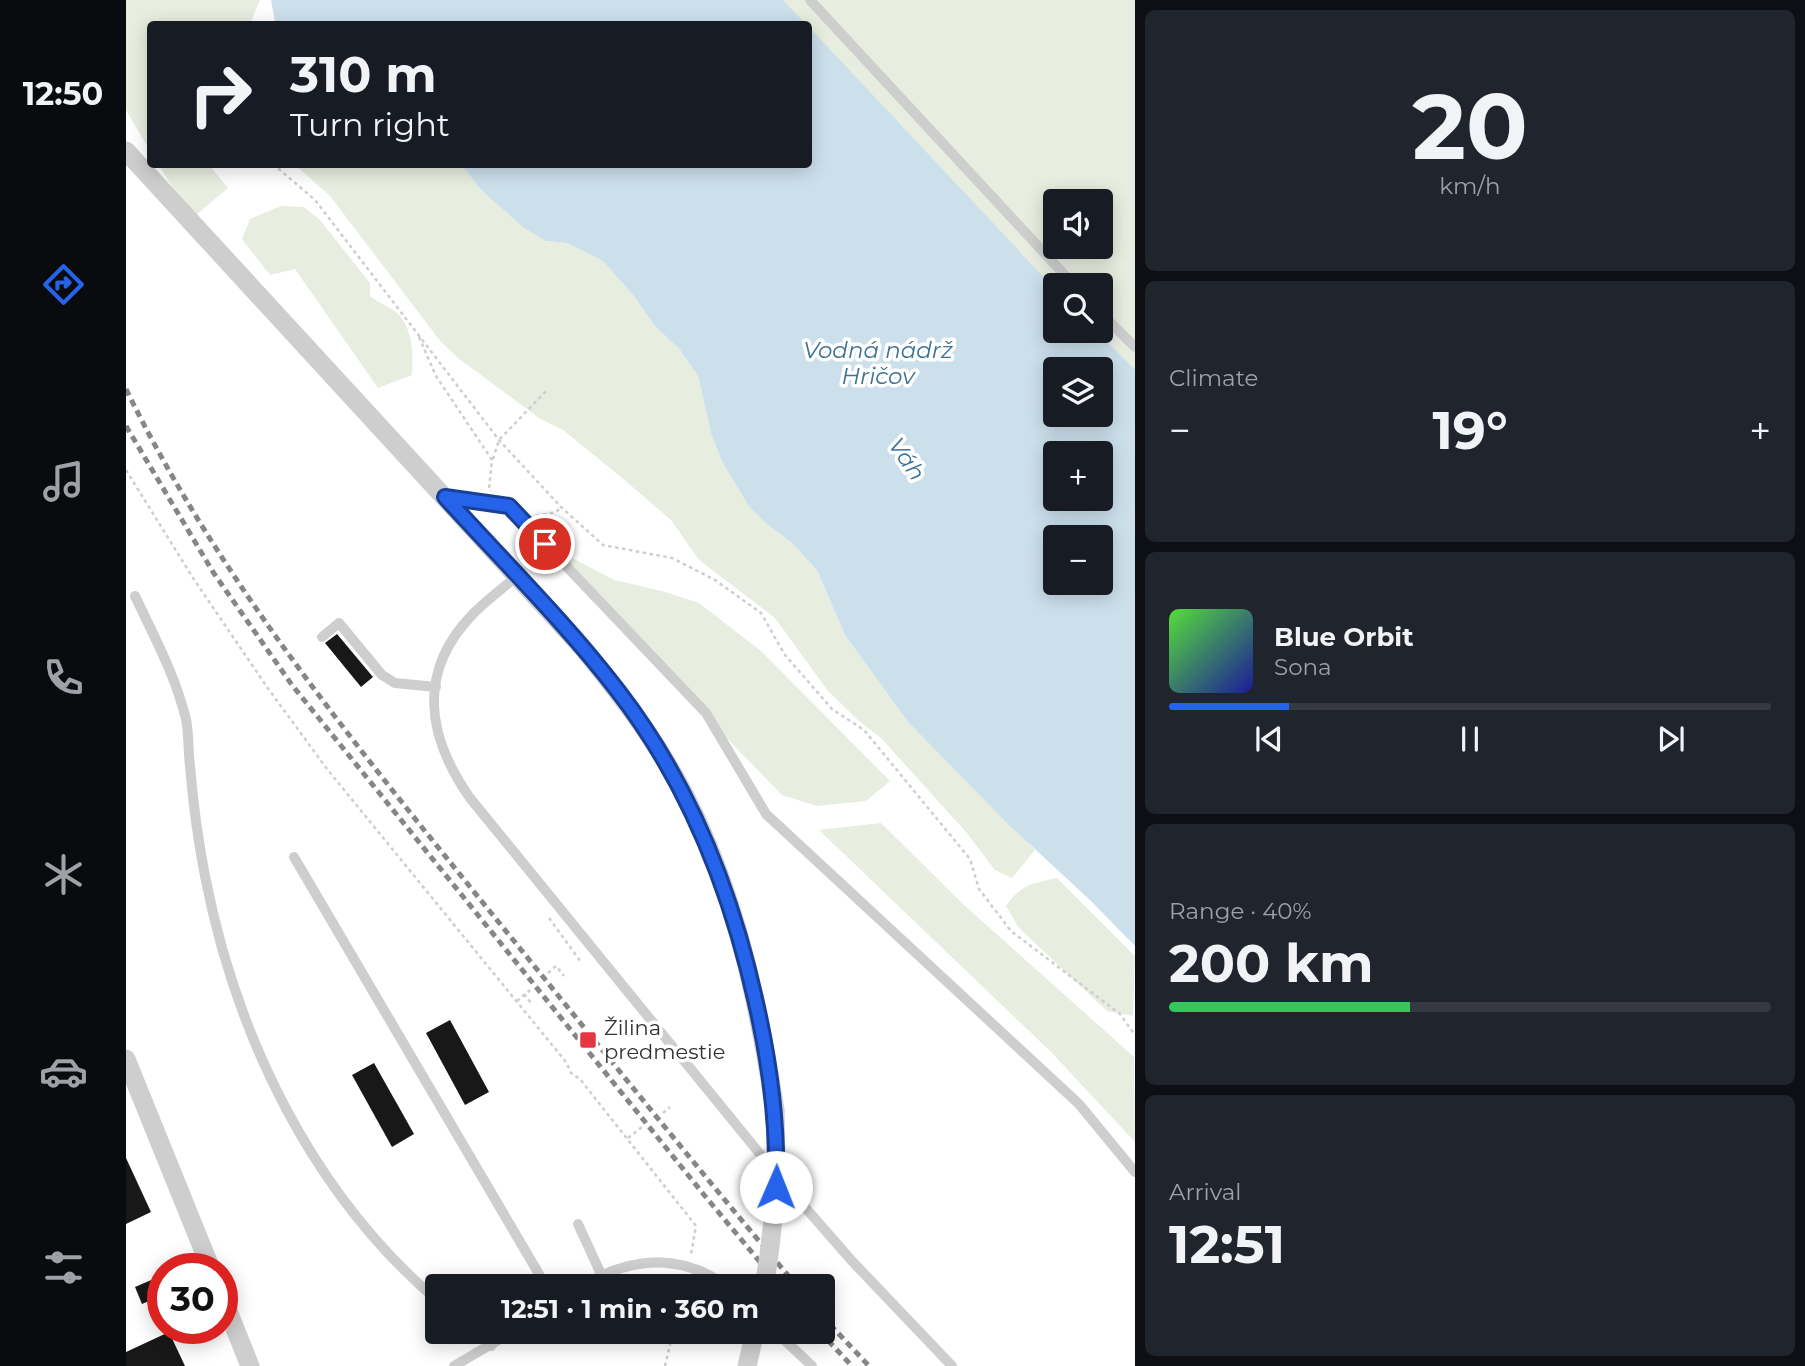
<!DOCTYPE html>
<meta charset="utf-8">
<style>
body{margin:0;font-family:Montserrat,sans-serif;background:#20242c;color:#f1f3f6;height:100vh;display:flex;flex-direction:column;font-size:26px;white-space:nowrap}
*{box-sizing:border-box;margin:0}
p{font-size:23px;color:#9ea1a6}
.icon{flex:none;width:38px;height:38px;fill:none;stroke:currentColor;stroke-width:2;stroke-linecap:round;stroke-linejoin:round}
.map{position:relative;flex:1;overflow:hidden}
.side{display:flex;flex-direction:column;gap:10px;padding:10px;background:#0d0f14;width:670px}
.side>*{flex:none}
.banner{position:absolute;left:21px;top:21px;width:665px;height:147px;border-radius:7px;box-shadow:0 4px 18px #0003;background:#171b24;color:#f1f3f6;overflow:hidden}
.buttons{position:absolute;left:917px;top:189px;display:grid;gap:14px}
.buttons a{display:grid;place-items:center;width:70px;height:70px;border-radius:7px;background:#171b24;box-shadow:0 4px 18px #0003;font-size:35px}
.speed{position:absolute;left:21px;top:1253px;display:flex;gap:14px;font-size:35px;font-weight:700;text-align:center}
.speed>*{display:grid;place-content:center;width:91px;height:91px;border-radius:50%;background:#171b24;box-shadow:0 4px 18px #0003;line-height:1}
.speed .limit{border:10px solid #d22;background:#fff;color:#111}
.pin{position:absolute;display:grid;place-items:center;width:60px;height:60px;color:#fff;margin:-30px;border:4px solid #fff;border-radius:50%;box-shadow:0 2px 7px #0007}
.me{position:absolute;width:77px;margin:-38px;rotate:1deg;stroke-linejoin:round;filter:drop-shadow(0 0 5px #0008)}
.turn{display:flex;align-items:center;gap:24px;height:147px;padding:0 28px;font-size:32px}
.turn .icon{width:91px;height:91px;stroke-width:2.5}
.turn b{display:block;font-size:49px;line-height:60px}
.big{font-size:52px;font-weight:700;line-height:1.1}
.side .tile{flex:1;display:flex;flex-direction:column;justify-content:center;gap:10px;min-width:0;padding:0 24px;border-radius:10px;background:#20242c}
.side .dial{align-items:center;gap:0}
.dial b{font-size:91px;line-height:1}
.song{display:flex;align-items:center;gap:21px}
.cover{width:84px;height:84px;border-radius:10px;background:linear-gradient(135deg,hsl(110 70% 55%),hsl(240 70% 35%))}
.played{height:7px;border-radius:4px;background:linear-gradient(90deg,#2563eb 20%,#363941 20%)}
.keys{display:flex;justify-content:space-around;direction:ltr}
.heat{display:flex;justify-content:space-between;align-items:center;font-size:38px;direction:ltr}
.charge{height:10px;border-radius:5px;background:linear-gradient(90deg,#34c759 40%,#363941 0)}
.trip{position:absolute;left:299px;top:1274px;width:410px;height:70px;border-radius:7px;background:#171b24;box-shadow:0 4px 18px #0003;font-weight:700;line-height:70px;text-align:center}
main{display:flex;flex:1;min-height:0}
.menu{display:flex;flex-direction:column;width:126px;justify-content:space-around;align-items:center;background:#090b0e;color:#9ea1a6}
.menu .icon{width:49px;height:49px}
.menu .on{color:#2563eb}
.menu b{font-size:32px;color:#f1f3f6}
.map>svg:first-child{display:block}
</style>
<main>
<nav class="menu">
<b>12:50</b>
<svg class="icon on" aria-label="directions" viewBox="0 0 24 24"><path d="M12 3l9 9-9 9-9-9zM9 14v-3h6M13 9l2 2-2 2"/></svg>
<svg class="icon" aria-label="music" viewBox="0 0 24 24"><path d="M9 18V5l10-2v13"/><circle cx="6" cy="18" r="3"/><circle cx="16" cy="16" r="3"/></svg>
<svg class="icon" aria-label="phone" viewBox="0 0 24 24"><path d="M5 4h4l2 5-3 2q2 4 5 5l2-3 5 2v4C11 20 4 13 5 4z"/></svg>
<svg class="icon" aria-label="climate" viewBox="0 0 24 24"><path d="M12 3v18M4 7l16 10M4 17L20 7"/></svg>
<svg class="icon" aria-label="car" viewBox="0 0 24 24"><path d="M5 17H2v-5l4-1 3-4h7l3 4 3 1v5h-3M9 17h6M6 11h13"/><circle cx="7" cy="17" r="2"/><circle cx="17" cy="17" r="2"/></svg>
<svg class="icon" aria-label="filters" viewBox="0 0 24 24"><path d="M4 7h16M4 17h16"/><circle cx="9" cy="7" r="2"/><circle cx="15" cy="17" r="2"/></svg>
</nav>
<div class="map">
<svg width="1009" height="1366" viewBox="0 0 1009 1366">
<rect width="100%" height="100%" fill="#fff"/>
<g fill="#e7eddf" fill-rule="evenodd">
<path d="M0 0H134L124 24H24V151L0 110Z"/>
<path d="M657 0H1009V369L970 331H975V285H929V289ZM929 201H975V247H929Z"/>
<path d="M33 165H83L102 188 65 219Z"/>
<path d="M169 165H336L353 188 420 241 441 243 477 261 507 295 528 325 554 350 572 376 585 433 642 525 665 542 691 570 719 635 782 722 909 850 886 878 869 870 840 832 755 738 733 721 702 691 649 618 573 560 545 520 495 477 437 430 413 418 332 358 315 342 204 196Z"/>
<path d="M155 206 178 207 194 220 244 283V296C252 303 266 307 273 315 287 329 287 357 286 375L252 388 169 269 144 275 116 239 124 219Z"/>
<path d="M448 559 488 580 536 591 573 603 635 651 764 781 740 801 691 806 656 795 431 563Z"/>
<path d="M755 823 837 904 1008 1057 1009 1142 926 1053 693 830Z"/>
<path d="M931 878 1009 956 1007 1016 981 1011 893 928 880 906C895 884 906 884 931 878Z"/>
</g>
<g fill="#cce0ec" fill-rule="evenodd">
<path d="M145 0H657L680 24H153L149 22Z"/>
<path d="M683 27 929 289V331H970L1009 369V946L966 902 884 826 782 722 719 635 691 570 665 542 642 525 623 506 596 461 585 433 572 376 554 350 528 325 507 295 477 261 441 243 420 241 397 227 353 188 336 165 682 164ZM929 369H975V415H929ZM929 453H975V499H929ZM929 537H975V583H929Z"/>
</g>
<g fill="#181818">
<path d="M211 634 247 677 235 687 199 643Z"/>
<path d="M324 1020 363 1092 339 1105 300 1033Z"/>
<path d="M248 1063 288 1134 266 1147 226 1075Z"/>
<path d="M0 1158 25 1212 0 1224Z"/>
<path d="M37 1275V1295L16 1304 9 1287Z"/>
<path d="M43 1332 59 1366H0V1352Z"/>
</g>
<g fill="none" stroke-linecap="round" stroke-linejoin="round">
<g stroke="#cecece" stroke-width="2.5" stroke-dasharray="3.5 3.5" stroke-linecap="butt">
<path d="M147 164 189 200 373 440 435 507 477 545 546 558 589 580 635 613 659 655 706 709 738 730 844 859 853 889 885 931 994 1014 1009 1035"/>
<path d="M293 337 310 376 366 460 363 489 365 491"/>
<path d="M367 459 373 440 422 389"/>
<path d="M0 470 67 578 141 687 201 769 440 1062 445 1073 454 1079 570 1226 565 1254"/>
<path d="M410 516 430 512 435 507"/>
<path d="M423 918 455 962"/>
<path d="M422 973 430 966 438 976"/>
<path d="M398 994 405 1003"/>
<path d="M391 1001 404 990"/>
<path d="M537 1113 544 1107"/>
<path d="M502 1138 516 1127"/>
<path d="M539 1366 547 1332"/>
</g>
<g stroke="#cecece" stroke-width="10">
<path d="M684 0 948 285"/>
<path d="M975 313 1009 347"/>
<path d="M322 497 383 506 580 713 640 814 953 1104 1009 1172"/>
<path d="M391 576C376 589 359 601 346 615 290 673 302 738 344 798L656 1181 726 1261 826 1366"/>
<path d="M9 596C28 636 49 675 60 719 63 734 62 750 64 766 67 803 72 840 79 876 110 1036 186 1194 312 1301"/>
<path d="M196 637 213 623 256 675 269 683 310 687"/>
<path d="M168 857 420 1286"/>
<path d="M452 1224 475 1274"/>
<path d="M456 1286C504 1257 553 1252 601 1286"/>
<path d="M348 1332 365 1346"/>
<path d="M650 1332 686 1366"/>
<path d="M328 1366 386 1332"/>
</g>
<g stroke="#cecece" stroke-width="19">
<path d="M0 151 457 648C490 689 524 732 550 779 607 882 631 995 649 1110"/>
<path d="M0 1059 85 1269"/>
<path d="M96 1296 124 1366"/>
<path d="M621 1366 629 1332"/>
</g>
<g stroke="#868686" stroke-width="5" stroke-dasharray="7 5" stroke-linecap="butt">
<path d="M0 389C91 576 223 737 353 898 459 1028 563 1159 671 1286"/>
<path d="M0 426 87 572 166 685 579 1196 654 1286"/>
<path d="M696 1316 743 1366"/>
<path d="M694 1332 726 1366"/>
</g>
<path stroke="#cecece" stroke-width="19" d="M638 1286C649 1227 651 1170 649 1110"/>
</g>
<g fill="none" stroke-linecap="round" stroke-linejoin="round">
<defs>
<path id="route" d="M419 544 383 506 319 497C377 561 439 622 492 691 563 783 605 890 630 1003 644 1064 652 1124 650 1187"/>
</defs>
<use href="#route" stroke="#184099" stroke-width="18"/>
<use href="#route" stroke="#2563eb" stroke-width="12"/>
</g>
<rect fill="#e33843" stroke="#fff" stroke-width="2.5" x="453" y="1031" width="18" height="18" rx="3.5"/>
<g text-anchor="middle" stroke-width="7" stroke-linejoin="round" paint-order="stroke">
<g font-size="21" fill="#313131" stroke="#fff" text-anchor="start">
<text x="478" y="1035">Žilina<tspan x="478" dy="24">predmestie</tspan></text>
</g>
<g font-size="23" font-style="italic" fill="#3f7293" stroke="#fff">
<text x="752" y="358">Vodná nádrž<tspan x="752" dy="26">Hričov</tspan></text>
<text transform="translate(781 459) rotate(56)" y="8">Váh</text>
</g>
</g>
</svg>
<div class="buttons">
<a><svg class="icon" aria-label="sound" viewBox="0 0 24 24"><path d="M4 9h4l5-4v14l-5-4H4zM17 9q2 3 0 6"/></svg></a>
<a><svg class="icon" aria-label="search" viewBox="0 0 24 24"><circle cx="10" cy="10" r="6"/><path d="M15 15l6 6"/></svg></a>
<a><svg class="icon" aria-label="layers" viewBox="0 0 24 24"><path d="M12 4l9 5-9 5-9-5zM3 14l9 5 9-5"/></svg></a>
<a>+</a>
<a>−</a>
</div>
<div class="speed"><div class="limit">30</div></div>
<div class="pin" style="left:419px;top:544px;background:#d93025"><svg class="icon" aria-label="arrive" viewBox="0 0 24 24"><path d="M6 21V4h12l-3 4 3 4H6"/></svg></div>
<svg class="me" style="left:650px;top:1187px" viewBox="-20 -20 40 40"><circle r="19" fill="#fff"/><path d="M0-13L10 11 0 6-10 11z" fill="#2563eb"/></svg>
<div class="trip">12:51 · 1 min · 360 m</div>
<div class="banner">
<div class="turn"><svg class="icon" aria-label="right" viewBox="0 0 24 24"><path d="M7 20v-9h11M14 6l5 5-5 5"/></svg><div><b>310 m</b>Turn right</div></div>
</div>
</div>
<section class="side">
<div class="tile dial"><b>20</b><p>km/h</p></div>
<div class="tile"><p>Climate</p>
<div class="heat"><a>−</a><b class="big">19°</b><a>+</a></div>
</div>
<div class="tile">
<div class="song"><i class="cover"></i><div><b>Blue Orbit</b><p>Sona</p></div></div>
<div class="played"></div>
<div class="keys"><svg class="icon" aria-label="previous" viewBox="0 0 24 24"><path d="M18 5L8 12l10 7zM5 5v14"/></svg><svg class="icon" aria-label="pause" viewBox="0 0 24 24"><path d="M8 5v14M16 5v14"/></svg><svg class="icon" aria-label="next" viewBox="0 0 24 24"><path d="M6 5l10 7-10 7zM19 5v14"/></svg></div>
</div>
<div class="tile"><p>Range · 40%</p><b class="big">200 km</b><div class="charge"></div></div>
<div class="tile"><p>Arrival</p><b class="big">12:51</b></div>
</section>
</main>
